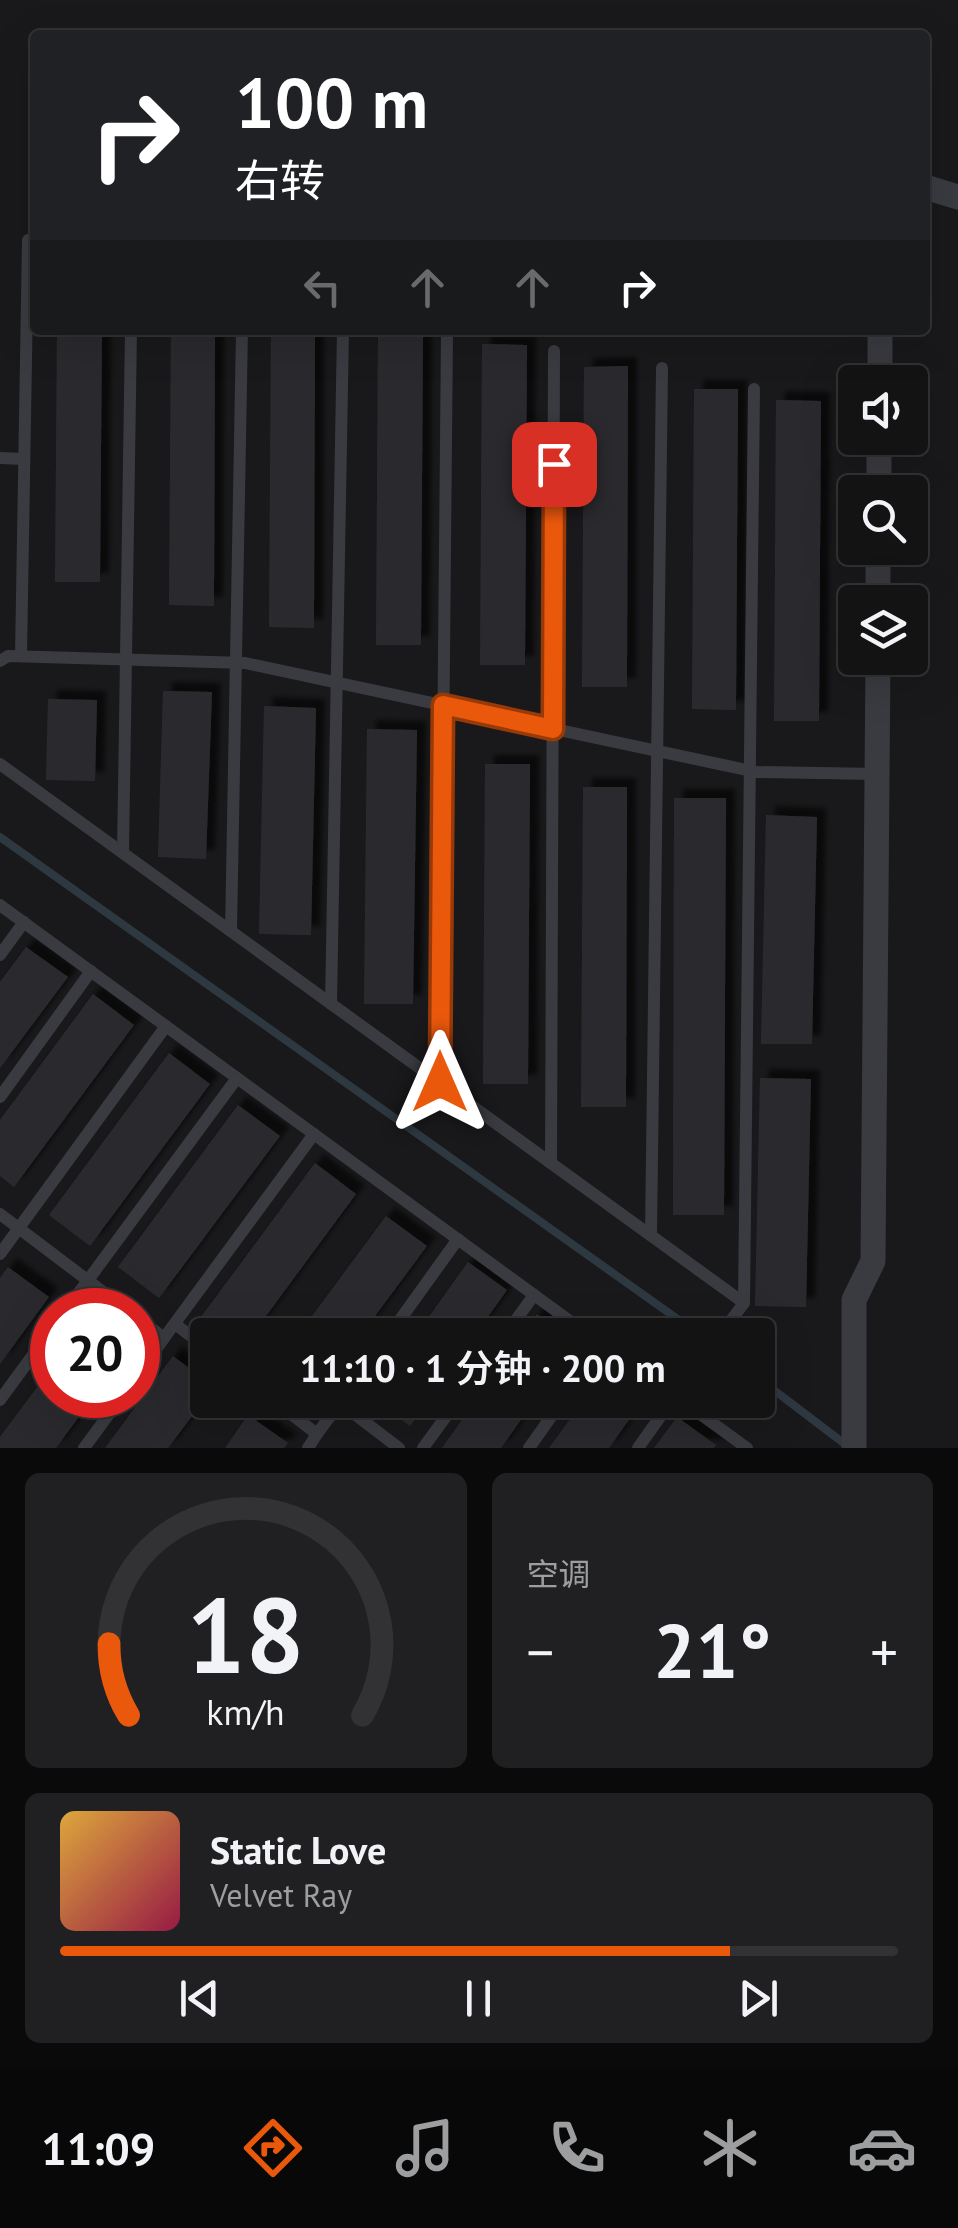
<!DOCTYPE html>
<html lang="zh">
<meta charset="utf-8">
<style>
body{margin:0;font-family:"PT Sans","Noto Sans SC",sans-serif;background:#202022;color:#f1f3f6;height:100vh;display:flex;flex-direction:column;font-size:38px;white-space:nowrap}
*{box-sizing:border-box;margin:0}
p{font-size:32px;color:#9d9ea0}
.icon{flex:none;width:55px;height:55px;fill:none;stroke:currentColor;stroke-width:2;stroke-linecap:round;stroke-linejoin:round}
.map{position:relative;height:1448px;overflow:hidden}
.side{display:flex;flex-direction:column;gap:25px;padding:25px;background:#0a0a0b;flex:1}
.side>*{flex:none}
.guide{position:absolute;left:30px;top:30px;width:900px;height:305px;border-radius:10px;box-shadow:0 10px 40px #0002,0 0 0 2px #323234;background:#202124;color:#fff;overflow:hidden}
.buttons{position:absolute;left:838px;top:365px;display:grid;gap:20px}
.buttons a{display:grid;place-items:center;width:90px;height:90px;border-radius:10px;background:#131314;box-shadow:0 10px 40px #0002,0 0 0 2px #323234;font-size:50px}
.speed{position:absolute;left:30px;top:1288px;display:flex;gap:20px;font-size:50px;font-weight:700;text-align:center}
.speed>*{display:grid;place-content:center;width:130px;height:130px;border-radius:50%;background:#131314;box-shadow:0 10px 40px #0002,0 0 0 2px #323234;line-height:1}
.speed .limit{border:15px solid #d22;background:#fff;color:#111}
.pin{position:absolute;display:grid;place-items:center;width:85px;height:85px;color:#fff;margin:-42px;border-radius:20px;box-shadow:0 5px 15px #0006}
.me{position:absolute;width:110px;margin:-55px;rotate:0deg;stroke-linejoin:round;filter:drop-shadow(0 0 8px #0008)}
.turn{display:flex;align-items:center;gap:35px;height:210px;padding:0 40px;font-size:45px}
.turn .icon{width:130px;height:130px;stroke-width:2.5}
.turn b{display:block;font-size:70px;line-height:85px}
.lanes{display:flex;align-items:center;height:95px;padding:0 40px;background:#0003;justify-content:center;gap:50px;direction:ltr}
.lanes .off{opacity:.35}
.big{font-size:75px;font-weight:600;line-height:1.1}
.side .widget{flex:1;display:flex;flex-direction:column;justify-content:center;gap:15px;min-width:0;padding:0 35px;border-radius:15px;background:#202022}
.side .dial{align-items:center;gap:0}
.dial svg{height:260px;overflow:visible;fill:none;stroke:#323234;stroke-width:7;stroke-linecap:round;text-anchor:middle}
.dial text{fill:#f1f3f6;stroke:none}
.song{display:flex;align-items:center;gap:30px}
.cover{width:120px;height:120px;border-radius:15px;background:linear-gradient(135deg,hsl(40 70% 55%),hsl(340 70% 35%))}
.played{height:10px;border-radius:5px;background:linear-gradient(90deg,#ea580c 80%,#323234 80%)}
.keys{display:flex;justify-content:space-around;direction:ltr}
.heat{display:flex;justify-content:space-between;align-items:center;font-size:55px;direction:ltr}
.side .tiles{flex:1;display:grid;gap:25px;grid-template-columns:1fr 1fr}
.widget:last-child{grid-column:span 2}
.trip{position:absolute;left:190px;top:1318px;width:585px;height:100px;border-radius:10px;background:#131314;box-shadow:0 10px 40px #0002,0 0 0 2px #323234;font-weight:600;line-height:100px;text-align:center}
.tabs{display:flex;height:160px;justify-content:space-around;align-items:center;background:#080808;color:#9d9ea0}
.tabs .icon{width:70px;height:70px}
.tabs .on{color:#ea580c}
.tabs b{font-size:45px;color:#f1f3f6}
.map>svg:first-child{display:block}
</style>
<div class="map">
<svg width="958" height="1448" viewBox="0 0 958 1448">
<defs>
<filter id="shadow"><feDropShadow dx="9" dy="-9" stdDeviation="2.5" flood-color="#0009"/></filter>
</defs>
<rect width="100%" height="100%" fill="#19191b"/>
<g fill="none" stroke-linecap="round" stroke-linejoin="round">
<g stroke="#2e3840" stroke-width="8">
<path d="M0 837 700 1335"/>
<path d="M758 1378 850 1448"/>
</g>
</g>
<g fill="#2c2c2f" filter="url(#shadow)">
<path d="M57 330H102L100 582H55Z"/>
<path d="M171 330H215L214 606 169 605Z"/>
<path d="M271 330H315L314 628 269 627Z"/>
<path d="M378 330H423L421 645H376Z"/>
<path d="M482 344 527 345 525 665H480Z"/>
<path d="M628 366 627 687H582L584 367Z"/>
<path d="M694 389H738L736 710 692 709Z"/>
<path d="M776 400 821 401 819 721H774Z"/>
<path d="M163 691 212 692 206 859 158 857Z"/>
<path d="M48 699 97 700 95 781 46 780Z"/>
<path d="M264 706 316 708 311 935 259 934Z"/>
<path d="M367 729 417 730 413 1004H364Z"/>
<path d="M485 764H530L528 1084H483Z"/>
<path d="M583 787H627L626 1107H581Z"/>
<path d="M674 798H726L724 1215H673Z"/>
<path d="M766 815 817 817 812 1044H761Z"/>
<path d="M26 947 68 977 0 1068V982Z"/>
<path d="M93 994 134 1025 14 1187 0 1176V1120Z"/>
<path d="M169 1053 210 1084 90 1246 49 1215Z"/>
<path d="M760 1078 811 1079 806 1307 755 1306Z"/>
<path d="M238 1105 280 1136 159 1298 118 1267Z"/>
<path d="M315 1163 356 1194 252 1335H208L195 1325Z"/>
<path d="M386 1216 427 1246 361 1335H298Z"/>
<path d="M468 1262 507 1290 475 1335H416Z"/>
<path d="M8 1267 49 1297 0 1364V1278Z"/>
<path d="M537 1314 566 1335H523Z"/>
<path d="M173 1356 208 1382V1395L168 1448H105Z"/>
<path d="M52 1367V1395H95L56 1448H0V1437Z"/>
<path d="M375 1400H429L410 1426Z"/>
<path d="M476 1400H535L501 1448H442Z"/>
<path d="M584 1400H643L609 1448H549Z"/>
<path d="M248 1415 288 1443 284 1448H225Z"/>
<path d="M677 1417 716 1445 714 1448H654Z"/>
</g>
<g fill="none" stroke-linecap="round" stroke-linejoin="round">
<g stroke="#3a3b40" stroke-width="12">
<path d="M0 458 24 459"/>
<path d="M21 656 28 240"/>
<path d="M0 661 8 656 245 663 756 772 877 774"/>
<path d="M0 764 744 1303 720 1335"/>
<path d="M123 853 131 330"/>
<path d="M0 905 589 1335"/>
<path d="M231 931 242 330"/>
<path d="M0 955 24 922"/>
<path d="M331 1004 343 330"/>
<path d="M440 1082 447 333"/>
<path d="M0 1097 91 971"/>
<path d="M551 1163 554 351"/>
<path d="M0 1214 127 1310"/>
<path d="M651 1235 662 368"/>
<path d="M0 1254 166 1026"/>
<path d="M744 1303 754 389"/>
<path d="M66 1310 237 1078"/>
<path d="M138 1318 164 1338 314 1134"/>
<path d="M175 1324 208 1349"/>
<path d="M389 1335 458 1239"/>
<path d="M505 1335 534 1295"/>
<path d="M138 1375 164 1338"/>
<path d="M0 1400 52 1329"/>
<path d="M273 1400 317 1434 342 1400"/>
<path d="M681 1400 747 1448"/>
<path d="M340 1403 399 1448"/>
<path d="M84 1448 123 1395"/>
<path d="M308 1448 317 1434"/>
<path d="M423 1448 458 1400"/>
<path d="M529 1448 563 1400"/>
<path d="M638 1448 672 1400"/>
</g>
<g stroke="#3a3b40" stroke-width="25">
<path d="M925 187 958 197"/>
<path d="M880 382V330"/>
<path d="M879 492V438"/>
<path d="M878 602V548"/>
<path d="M854 1448V1300L873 1261 878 658"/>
</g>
</g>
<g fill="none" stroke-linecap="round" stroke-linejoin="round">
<defs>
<path id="route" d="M440 1082 443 705 553 729 554 464"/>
</defs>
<use href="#route" stroke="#983908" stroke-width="25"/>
<use href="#route" stroke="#ea580c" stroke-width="18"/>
</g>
</svg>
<div class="buttons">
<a><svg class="icon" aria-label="sound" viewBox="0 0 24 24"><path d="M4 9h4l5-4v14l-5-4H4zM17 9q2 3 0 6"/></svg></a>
<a><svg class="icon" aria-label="search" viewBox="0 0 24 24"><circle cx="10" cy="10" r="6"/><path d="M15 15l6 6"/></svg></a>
<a><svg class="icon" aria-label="layers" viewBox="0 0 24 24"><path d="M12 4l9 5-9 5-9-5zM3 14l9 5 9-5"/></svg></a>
</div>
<div class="speed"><div class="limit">20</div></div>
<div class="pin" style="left:554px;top:464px;background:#d93025"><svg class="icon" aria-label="arrive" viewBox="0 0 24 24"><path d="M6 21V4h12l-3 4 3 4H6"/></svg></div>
<svg class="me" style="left:440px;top:1082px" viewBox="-20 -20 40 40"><path d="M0-17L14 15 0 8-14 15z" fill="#ea580c" stroke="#fff" stroke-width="4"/></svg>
<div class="trip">11:10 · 1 分钟 · 200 m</div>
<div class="guide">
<div class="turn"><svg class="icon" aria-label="right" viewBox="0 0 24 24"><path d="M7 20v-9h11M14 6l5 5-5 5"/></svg><div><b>100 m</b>右转</div></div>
<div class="lanes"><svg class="icon off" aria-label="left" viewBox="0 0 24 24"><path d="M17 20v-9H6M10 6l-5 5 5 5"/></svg><svg class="icon off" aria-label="ahead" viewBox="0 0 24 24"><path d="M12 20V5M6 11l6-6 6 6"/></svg><svg class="icon off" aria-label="ahead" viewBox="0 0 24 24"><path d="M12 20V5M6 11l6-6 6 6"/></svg><svg class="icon" aria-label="right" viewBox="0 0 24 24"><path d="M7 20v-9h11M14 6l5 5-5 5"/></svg></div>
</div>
</div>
<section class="side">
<div class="tiles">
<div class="widget dial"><svg viewBox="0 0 100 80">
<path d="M14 69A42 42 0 1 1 86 69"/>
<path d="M14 69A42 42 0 0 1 8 47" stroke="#ea580c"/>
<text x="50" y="56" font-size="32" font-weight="700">18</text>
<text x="50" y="72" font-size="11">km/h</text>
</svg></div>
<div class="widget"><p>空调</p>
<div class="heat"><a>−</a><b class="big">21°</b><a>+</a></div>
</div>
<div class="widget">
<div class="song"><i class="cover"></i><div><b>Static Love</b><p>Velvet Ray</p></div></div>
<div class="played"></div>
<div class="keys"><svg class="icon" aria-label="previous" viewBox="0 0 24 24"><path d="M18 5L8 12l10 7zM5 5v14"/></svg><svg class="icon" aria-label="pause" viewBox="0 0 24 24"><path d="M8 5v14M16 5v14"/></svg><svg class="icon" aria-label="next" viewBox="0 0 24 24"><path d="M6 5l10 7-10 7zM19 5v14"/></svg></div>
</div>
</div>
</section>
<nav class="tabs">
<b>11:09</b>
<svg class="icon on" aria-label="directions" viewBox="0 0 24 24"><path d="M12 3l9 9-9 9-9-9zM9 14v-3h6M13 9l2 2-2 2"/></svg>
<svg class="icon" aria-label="music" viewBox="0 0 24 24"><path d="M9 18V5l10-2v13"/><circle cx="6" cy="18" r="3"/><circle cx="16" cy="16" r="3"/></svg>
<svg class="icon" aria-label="phone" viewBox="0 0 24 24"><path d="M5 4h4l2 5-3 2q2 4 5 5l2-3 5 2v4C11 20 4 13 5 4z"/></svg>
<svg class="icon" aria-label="climate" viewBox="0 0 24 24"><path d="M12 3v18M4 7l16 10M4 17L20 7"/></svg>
<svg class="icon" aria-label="car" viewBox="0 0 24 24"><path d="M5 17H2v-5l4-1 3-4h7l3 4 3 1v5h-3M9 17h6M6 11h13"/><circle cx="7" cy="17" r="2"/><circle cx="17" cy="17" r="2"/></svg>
</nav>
